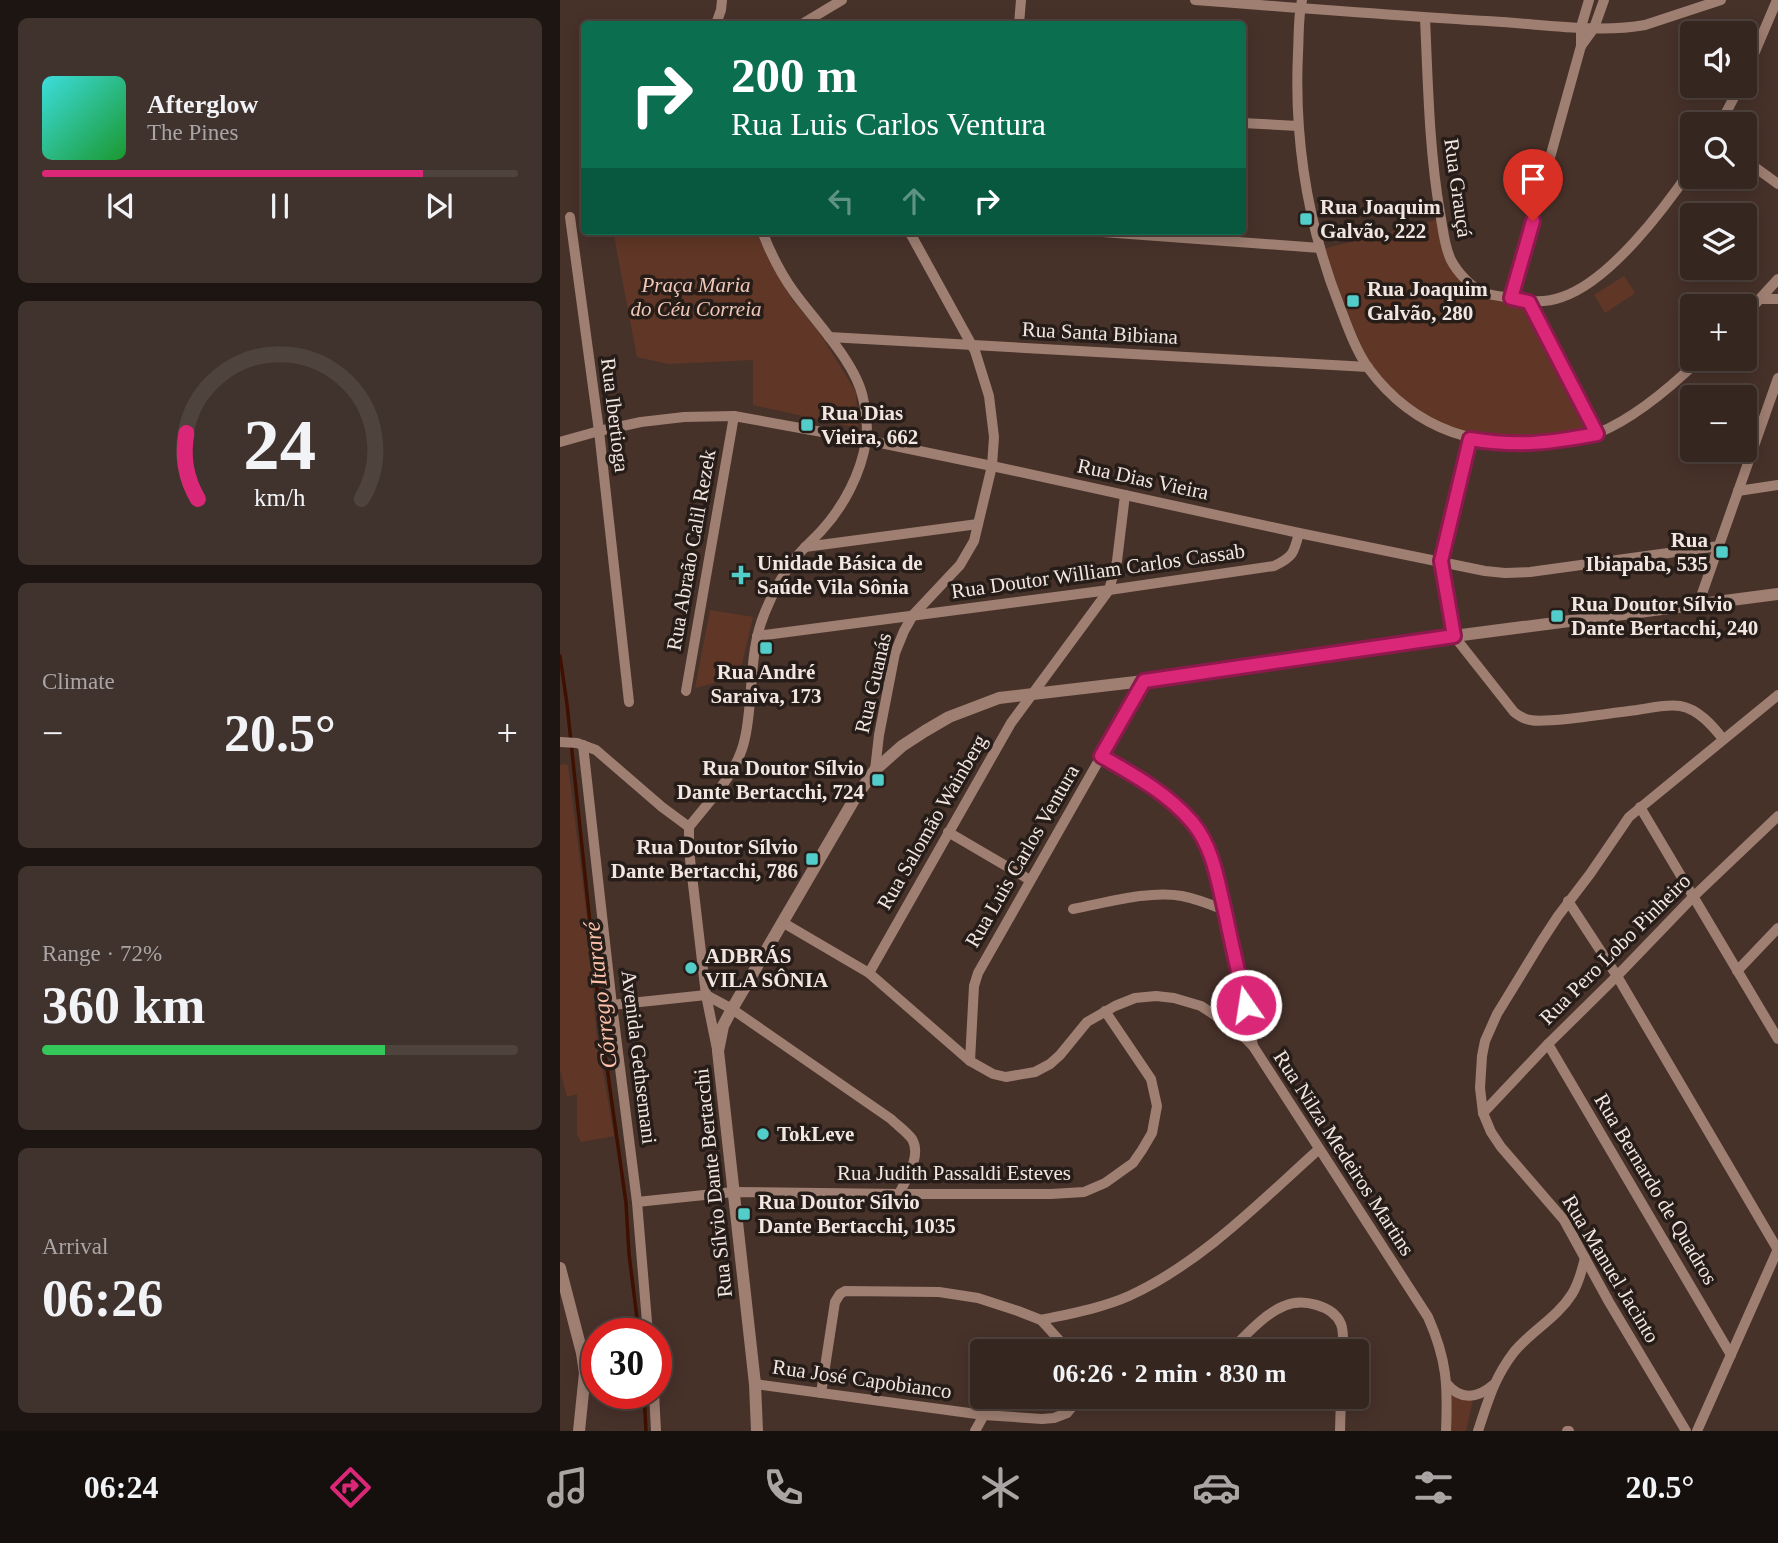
<!DOCTYPE html>
<meta charset="utf-8">
<style>
body{margin:0;font-family:"Times New Roman",serif;background:#40322d;color:#f1f3f6;height:100vh;display:flex;flex-direction:column;font-size:26px;white-space:nowrap}
*{box-sizing:border-box;margin:0}
p{font-size:23px;color:#aaa5a5}
.icon{flex:none;width:38px;height:38px;fill:none;stroke:currentColor;stroke-width:2;stroke-linecap:round;stroke-linejoin:round}
.map{position:relative;flex:1;overflow:hidden}
.drawer{display:flex;flex-direction:column;gap:18px;padding:18px;background:#1d1512;width:560px}
.drawer>*{flex:none}
.top-card{position:absolute;left:21px;top:21px;width:665px;height:214px;border-radius:7px;box-shadow:0 4px 18px #0003,0 0 0 2px #4f433e;background:#0b6e4f;color:#fff;overflow:hidden}
.controls{position:absolute;left:1120px;top:21px;display:grid;gap:14px}
.controls a{display:grid;place-items:center;width:77px;height:77px;border-radius:7px;background:#352620;box-shadow:0 4px 18px #0003,0 0 0 2px #4f433e;font-size:35px}
.speed{position:absolute;left:21px;top:1318px;display:flex;gap:14px;font-size:35px;font-weight:700;text-align:center}
.speed>*{display:grid;place-content:center;width:91px;height:91px;border-radius:50%;background:#352620;box-shadow:0 4px 18px #0003,0 0 0 2px #4f433e;line-height:1}
.speed .limit{border:10px solid #d22;background:#fff;color:#111}
.pin{position:absolute;display:grid;place-items:center;width:60px;height:60px;color:#fff;margin:-72px -30px;border-radius:50% 50% 50% 0;rotate:-45deg;box-shadow:0 0 7px #0007}
.pin .icon{rotate:45deg}
.me{position:absolute;width:77px;margin:-38px;rotate:347deg;stroke-linejoin:round;filter:drop-shadow(0 0 5px #0008)}
.turn{display:flex;align-items:center;gap:24px;height:147px;padding:0 35px;font-size:32px}
.turn .icon{width:91px;height:91px;stroke-width:2.5}
.turn b{display:block;font-size:49px;line-height:60px}
.lanes{display:flex;align-items:center;height:66px;padding:0 35px;background:#0003;justify-content:center;gap:35px;direction:ltr}
.lanes .off{opacity:.35}
.big{font-size:52px;font-weight:600;line-height:1.1}
.drawer .widget{flex:1;display:flex;flex-direction:column;justify-content:center;gap:10px;min-width:0;padding:0 24px;border-radius:10px;background:#40322d}
.drawer .dial{align-items:center;gap:0}
.dial svg{height:182px;overflow:visible;fill:none;stroke:#4f433e;stroke-width:7;stroke-linecap:round;text-anchor:middle}
.dial text{fill:#f1f3f6;stroke:none}
.song{display:flex;align-items:center;gap:21px}
.cover{width:84px;height:84px;border-radius:10px;background:linear-gradient(135deg,hsl(180 70% 55%),hsl(130 70% 35%))}
.played{height:7px;border-radius:4px;background:linear-gradient(90deg,#db2777 80%,#4f433e 80%)}
.keys{display:flex;justify-content:space-around;direction:ltr}
.heat{display:flex;justify-content:space-between;align-items:center;font-size:38px;direction:ltr}
.charge{height:10px;border-radius:5px;background:linear-gradient(90deg,#34c759 72%,#4f433e 0)}
.trip{position:absolute;left:410px;top:1339px;width:399px;height:70px;border-radius:7px;background:#352620;box-shadow:0 4px 18px #0003,0 0 0 2px #4f433e;font-weight:600;line-height:70px;text-align:center}
.dock{display:flex;height:112px;justify-content:space-around;align-items:center;background:#150f0d;color:#aaa5a5}
.dock .icon{width:49px;height:49px}
.dock .active{color:#db2777}
.dock b{font-size:32px;color:#f1f3f6}
main{display:flex;flex:1;min-height:0}
.map>svg:first-child{display:block}
</style>
<main>
<section class="drawer">
<div class="widget">
<div class="song"><i class="cover"></i><div><b>Afterglow</b><p>The Pines</p></div></div>
<div class="played"></div>
<div class="keys"><svg class="icon" aria-label="previous" viewBox="0 0 24 24"><path d="M18 5L8 12l10 7zM5 5v14"/></svg><svg class="icon" aria-label="pause" viewBox="0 0 24 24"><path d="M8 5v14M16 5v14"/></svg><svg class="icon" aria-label="next" viewBox="0 0 24 24"><path d="M6 5l10 7-10 7zM19 5v14"/></svg></div>
</div>
<div class="widget dial"><svg viewBox="0 0 100 80">
<path d="M14 69A42 42 0 1 1 86 69"/>
<path d="M14 69A42 42 0 0 1 9 40" stroke="#db2777"/>
<text x="50" y="56" font-size="32" font-weight="700">24</text>
<text x="50" y="72" font-size="11">km/h</text>
</svg></div>
<div class="widget"><p>Climate</p>
<div class="heat"><a>−</a><b class="big">20.5°</b><a>+</a></div>
</div>
<div class="widget"><p>Range · 72%</p><b class="big">360 km</b><div class="charge"></div></div>
<div class="widget"><p>Arrival</p><b class="big">06:26</b></div>
</section>
<div class="map">
<svg width="1218" height="1431" viewBox="0 0 1218 1431">
<rect width="100%" height="100%" fill="#47322a"/>
<g fill="#603726">
<path d="M880 219 893 267 929 297 945 302 969 303 1036 433 1003 440 910 438 849 407 809 367 763 249Z"/>
<path d="M53 231H195L231 298 259 332 296 392 298 428 193 405V360L108 364 77 357Z"/>
<path d="M1064 276 1075 293 1045 313 1034 295Z"/>
<path d="M150 610 193 617 179 676 135 688Z"/>
<path d="M5 764 8 765 29 934 36 1030 54 1136 21 1142 17 1134V1094L7 1097 0 1070V765Z"/>
<path d="M892 1392 913 1399 906 1431H890Z"/>
</g>
<g fill="none" stroke-linecap="round" stroke-linejoin="round">
<g stroke="#3f1000" stroke-width="3.5">
<path d="M0 656 7 704 40 1018 66 1203 69 1254 79 1334"/>
<path d="M84 1393 86 1431"/>
</g>
<g stroke="#9f7f72" stroke-width="10">
<path d="M635 0C737 8 839 16 942 22 987 25 1041 33 1085 25L1161 0"/>
<path d="M742 0C738 17 739 35 738 53 734 139 748 226 780 307 788 328 796 351 809 369 855 431 922 451 996 441 1010 440 1026 439 1038 433 1075 418 1111 387 1140 359"/>
<path d="M865 18C868 83 869 149 880 213 883 228 884 246 891 260 897 272 912 288 924 293 931 295 938 296 945 297 964 301 983 304 1002 297 1050 281 1104 209 1132 168"/>
<path d="M156 24 161 10 162 0"/>
<path d="M242 24 282 0"/>
<path d="M459 24 461 0"/>
<path d="M1021 46 1034 28 1044 0"/>
<path d="M1185 75 1217 0"/>
<path d="M682 123 738 126"/>
<path d="M1160 124 1180 86"/>
<path d="M1185 160 1218 184"/>
<path d="M10 217 39 431 69 702"/>
<path d="M529 231 760 248"/>
<path d="M951 298 1021 46V27L1029 0"/>
<path d="M1201 299H1218"/>
<path d="M969 302 1036 434"/>
<path d="M1185 315 1218 279"/>
<path d="M269 337 808 367"/>
<path d="M910 439 881 561 894 636 954 712C967 723 979 721 995 720 1022 718 1050 713 1077 710 1090 708 1106 704 1120 706 1138 709 1152 725 1163 739"/>
<path d="M0 442 39 431 81 422 124 417 174 416 306 440 432 466 739 533 925 571 945 573 970 572 1159 546"/>
<path d="M1178 491 1218 485"/>
<path d="M245 547 418 524"/>
<path d="M1138 605 1218 378"/>
<path d="M197 636 549 590 714 566C733 557 734 553 739 533"/>
<path d="M126 691 174 416"/>
<path d="M0 742 17 743 36 750 102 807 129 827"/>
<path d="M23 745 52 1005 77 1202 88 1334"/>
<path d="M541 756C574 775 608 793 633 823 656 851 660 889 667 924 677 964 686 1005 693 1046"/>
<path d="M315 770 319 735 335 653 344 631 353 615 400 565 414 541 432 466 434 437 429 396 415 351 349 231"/>
<path d="M1080 807 1218 1039"/>
<path d="M129 827C150 800 178 773 185 738 194 697 188 652 205 612 212 595 221 577 233 561 242 549 252 541 262 530 284 506 301 473 306 441 308 427 306 411 303 398 296 363 255 321 234 292 221 274 210 252 202 231"/>
<path d="M129 827V850L146 995 157 1049"/>
<path d="M388 832 470 880"/>
<path d="M1008 901 1057 976 1218 1250"/>
<path d="M513 909C546 903 589 890 622 896 637 899 650 904 664 910"/>
<path d="M222 922 309 973 410 1061 433 1074 446 1077 475 1072 490 1064 500 1055 527 1022 555 1006 575 998 596 996 614 998 641 1006 676 1029 693 1046 868 1317C887 1360 888 1385 886 1431"/>
<path d="M1177 971 1218 928"/>
<path d="M309 973 451 723 549 590 557 561 565 495"/>
<path d="M146 995 172 1009 331 1119C337 1125 347 1132 352 1139 362 1156 346 1179 339 1194"/>
<path d="M52 1005 146 995"/>
<path d="M988 1044 1171 1355"/>
<path d="M410 1061 414 986 418 973 584 681"/>
<path d="M923 1113 988 1044 1057 976 1133 897 1218 816"/>
<path d="M77 1202 173 1192 339 1194H491L524 1192 545 1183 573 1163 582 1150 592 1133 597 1106 591 1079 545 1011"/>
<path d="M481 1320C509 1314 542 1308 569 1296 641 1263 700 1202 758 1150"/>
<path d="M670 1351C685 1336 704 1314 724 1306 742 1298 773 1305 781 1324 784 1332 783 1343 783 1351"/>
<path d="M195 1384 424 1415 482 1419 494 1418 507 1413 521 1396"/>
<path d="M887 1384C901 1401 918 1398 933 1385"/>
<path d="M94 1393 96 1431"/>
<path d="M261 1393 275 1302 280 1294 285 1291 379 1292 418 1298 458 1311 481 1320 509 1351"/>
<path d="M415 1431 424 1415"/>
<path d="M780 1431 781 1396"/>
<path d="M918 1431C928 1401 934 1378 954 1352 971 1331 997 1318 1012 1294 1019 1283 1022 1270 1025 1258"/>
<path d="M1007 1431H1009"/>
<path d="M1126 1431 1049 1302 1004 1220 941 1147 931 1132 923 1113 920 1088 922 1056 925 1041 937 1014 981 942 998 916 1030 874 1069 817 1218 695"/>
<path d="M1137 1431 1218 1249"/>
</g>
<g stroke="#9f7f72" stroke-width="12">
<path d="M0 1268 22 1353 25 1373 19 1431"/>
<path d="M197 1431 195 1384 158 1051 163 1026 172 1009 295 798 315 770 342 746 365 731 389 717 439 698 584 681 894 636 1218 594"/>
</g>
</g>
<g fill="none" stroke-linecap="round" stroke-linejoin="round">
<defs>
<path id="route" d="M686 1005C679 976 672 946 666 916 658 884 654 848 632 822 607 793 574 775 541 756L584 681 894 636 881 561 910 439C958 447 989 443 1037 434L969 302 951 298 973 221"/>
</defs>
<use href="#route" stroke="#8e194d" stroke-width="18"/>
<use href="#route" stroke="#db2777" stroke-width="12"/>
</g>
<g fill="#53cdc9" stroke="#261d19" stroke-width="2.5">
<rect x="739" y="212" width="14" height="14" rx="3.5"/>
<rect x="786" y="294" width="14" height="14" rx="3.5"/>
<rect x="240" y="418" width="14" height="14" rx="3.5"/>
<rect x="1155" y="545" width="14" height="14" rx="3.5"/>
<path d="M177.5 564.5h7v7h7v7h-7v7h-7v-7h-7v-7h7z"/>
<rect x="990" y="609" width="14" height="14" rx="3.5"/>
<rect x="199" y="641" width="14" height="14" rx="3.5"/>
<rect x="311" y="773" width="14" height="14" rx="3.5"/>
<rect x="245" y="852" width="14" height="14" rx="3.5"/>
<circle cx="131" cy="968" r="7"/>
<circle cx="203" cy="1134" r="7"/>
<rect x="177" y="1207" width="14" height="14" rx="3.5"/>
</g>
<g text-anchor="middle" stroke-width="7" stroke-linejoin="round" paint-order="stroke">
<g font-size="21" fill="#f3e6e1" stroke="#261d19">
<text transform="translate(898 188) rotate(82)" y="7">Rua Grauçá</text>
<text transform="translate(540 333) rotate(3)" y="7">Rua Santa Bibiana</text>
<text transform="translate(55 415) rotate(83)" y="7">Rua Ibertioga</text>
<text transform="translate(583 479) rotate(12)" y="7">Rua Dias Vieira</text>
<text transform="translate(131 550) rotate(-80)" y="7">Rua Abraão Calil Rezek</text>
<text transform="translate(538 571) rotate(-8)" y="7">Rua Doutor William Carlos Cassab</text>
<text transform="translate(313 683) rotate(-77)" y="7">Rua Guanás</text>
<text transform="translate(372 822) rotate(-60)" y="7">Rua Salomão Wainberg</text>
<text transform="translate(462 856) rotate(-60)" y="7">Rua Luis Carlos Ventura</text>
<text transform="translate(1055 949) rotate(-45)" y="7">Rua Pero Lobo Pinheiro</text>
<text transform="translate(79 1057) rotate(83)" y="7">Avenida Gethsemani</text>
<text transform="translate(784 1153) rotate(57)" y="7">Rua Nilza Medeiros Martins</text>
<text x="394" y="1180">Rua Judith Passaldi Esteves</text>
<text transform="translate(153 1183) rotate(-96)" y="7">Rua Sílvio Dante Bertacchi</text>
<text transform="translate(1096 1189) rotate(59)" y="7">Rua Bernardo de Quadros</text>
<text transform="translate(1051 1269) rotate(59)" y="7">Rua Manuel Jacinto</text>
<text transform="translate(302 1379) rotate(8)" y="7">Rua José Capobianco</text>
</g>
<g font-size="21" font-weight="bold" fill="#f3e6e1" stroke="#261d19" text-anchor="start">
<text x="760" y="214">Rua Joaquim<tspan x="760" dy="24">Galvão, 222</tspan></text>
<text x="807" y="296">Rua Joaquim<tspan x="807" dy="24">Galvão, 280</tspan></text>
<text x="261" y="420">Rua Dias<tspan x="261" dy="24">Vieira, 662</tspan></text>
<text x="1148" y="547" text-anchor="end">Rua<tspan x="1148" dy="24">Ibiapaba, 535</tspan></text>
<text x="197" y="570">Unidade Básica de<tspan x="197" dy="24">Saúde Vila Sônia</tspan></text>
<text x="1011" y="611">Rua Doutor Sílvio<tspan x="1011" dy="24">Dante Bertacchi, 240</tspan></text>
<text x="206" y="679" text-anchor="middle">Rua André<tspan x="206" dy="24">Saraiva, 173</tspan></text>
<text x="304" y="775" text-anchor="end">Rua Doutor Sílvio<tspan x="304" dy="24">Dante Bertacchi, 724</tspan></text>
<text x="238" y="854" text-anchor="end">Rua Doutor Sílvio<tspan x="238" dy="24">Dante Bertacchi, 786</tspan></text>
<text x="145" y="963">ADBRÁS<tspan x="145" dy="24">VILA SÔNIA</tspan></text>
<text x="217" y="1141">TokLeve</text>
<text x="198" y="1209">Rua Doutor Sílvio<tspan x="198" dy="24">Dante Bertacchi, 1035</tspan></text>
</g>
<g font-size="21" font-style="italic" fill="#f1c8b8" stroke="#261d19">
<text x="136" y="292">Praça Maria<tspan x="136" dy="24">do Céu Correia</tspan></text>
</g>
<g font-size="23" font-style="italic" fill="#fec1a9" stroke="#261d19">
<text transform="translate(40 995) rotate(-97)" y="8">Córrego Itararé</text>
</g>
</g>
</svg>
<div class="controls">
<a><svg class="icon" aria-label="sound" viewBox="0 0 24 24"><path d="M4 9h4l5-4v14l-5-4H4zM17 9q2 3 0 6"/></svg></a>
<a><svg class="icon" aria-label="search" viewBox="0 0 24 24"><circle cx="10" cy="10" r="6"/><path d="M15 15l6 6"/></svg></a>
<a><svg class="icon" aria-label="layers" viewBox="0 0 24 24"><path d="M12 4l9 5-9 5-9-5zM3 14l9 5 9-5"/></svg></a>
<a>+</a>
<a>−</a>
</div>
<div class="speed"><div class="limit">30</div></div>
<div class="pin" style="left:973px;top:221px;background:#d93025"><svg class="icon" aria-label="arrive" viewBox="0 0 24 24"><path d="M6 21V4h12l-3 4 3 4H6"/></svg></div>
<svg class="me" style="left:686px;top:1005px" viewBox="-20 -20 40 40"><circle r="17" fill="#db2777" stroke="#fff" stroke-width="3"/><path d="M0-11L8 9 0 5-8 9z" fill="#fff"/></svg>
<div class="trip">06:26 · 2 min · 830 m</div>
<div class="top-card">
<div class="turn"><svg class="icon" aria-label="right" viewBox="0 0 24 24"><path d="M7 20v-9h11M14 6l5 5-5 5"/></svg><div><b>200 m</b>Rua Luis Carlos Ventura</div></div>
<div class="lanes"><svg class="icon off" aria-label="left" viewBox="0 0 24 24"><path d="M17 20v-9H6M10 6l-5 5 5 5"/></svg><svg class="icon off" aria-label="ahead" viewBox="0 0 24 24"><path d="M12 20V5M6 11l6-6 6 6"/></svg><svg class="icon" aria-label="right" viewBox="0 0 24 24"><path d="M7 20v-9h11M14 6l5 5-5 5"/></svg></div>
</div>
</div>
</main>
<nav class="dock">
<b>06:24</b>
<svg class="icon active" aria-label="directions" viewBox="0 0 24 24"><path d="M12 3l9 9-9 9-9-9zM9 14v-3h6M13 9l2 2-2 2"/></svg>
<svg class="icon" aria-label="music" viewBox="0 0 24 24"><path d="M9 18V5l10-2v13"/><circle cx="6" cy="18" r="3"/><circle cx="16" cy="16" r="3"/></svg>
<svg class="icon" aria-label="phone" viewBox="0 0 24 24"><path d="M5 4h4l2 5-3 2q2 4 5 5l2-3 5 2v4C11 20 4 13 5 4z"/></svg>
<svg class="icon" aria-label="climate" viewBox="0 0 24 24"><path d="M12 3v18M4 7l16 10M4 17L20 7"/></svg>
<svg class="icon" aria-label="car" viewBox="0 0 24 24"><path d="M5 17H2v-5l4-1 3-4h7l3 4 3 1v5h-3M9 17h6M6 11h13"/><circle cx="7" cy="17" r="2"/><circle cx="17" cy="17" r="2"/></svg>
<svg class="icon" aria-label="filters" viewBox="0 0 24 24"><path d="M4 7h16M4 17h16"/><circle cx="9" cy="7" r="2"/><circle cx="15" cy="17" r="2"/></svg>
<b>20.5°</b>
</nav>
